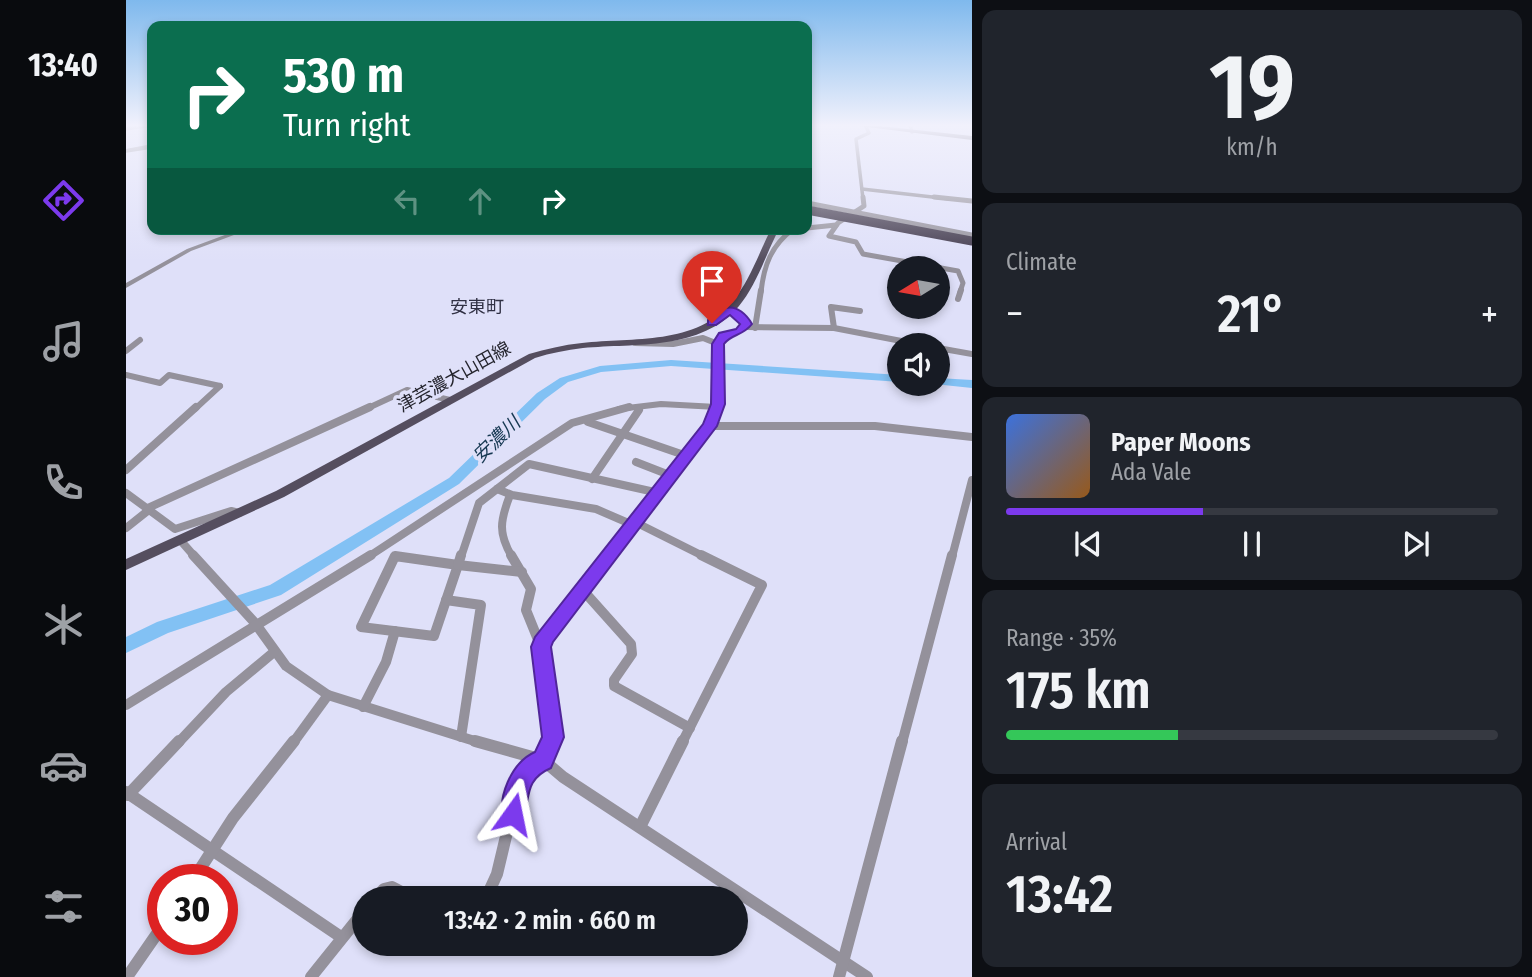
<!DOCTYPE html>
<meta charset="utf-8">
<style>
body{margin:0;font-family:"Fira Sans Condensed","Noto Sans JP",sans-serif;background:#20242c;color:#f1f3f6;height:100vh;display:flex;flex-direction:column;font-size:26px;white-space:nowrap}
*{box-sizing:border-box;margin:0}
p{font-size:23px;color:#9ea1a6}
.icon{flex:none;width:38px;height:38px;fill:none;stroke:currentColor;stroke-width:2;stroke-linecap:round;stroke-linejoin:round}
.map{position:relative;flex:1;overflow:hidden}
.panel{display:flex;flex-direction:column;gap:10px;padding:10px;background:#0d0f14;width:560px}
.panel>*{flex:none}
.top-card{position:absolute;left:21px;top:21px;width:665px;height:214px;border-radius:14px;box-shadow:0 4px 10px #0003;background:#0b6e4f;color:#fff;overflow:hidden}
.needle{width:46px;rotate:259deg}
.controls{position:absolute;left:761px;top:256px;display:grid;gap:14px}
.controls a{display:grid;place-items:center;width:63px;height:63px;border-radius:50%;background:#171b24;box-shadow:0 4px 10px #0003;font-size:35px}
.speed{position:absolute;left:21px;top:864px;display:flex;gap:14px;font-size:35px;font-weight:700;text-align:center}
.speed>*{display:grid;place-content:center;width:91px;height:91px;border-radius:50%;background:#171b24;box-shadow:0 4px 10px #0003;line-height:1}
.speed .limit{border:10px solid #d22;background:#fff;color:#111}
.pin{position:absolute;display:grid;place-items:center;width:60px;height:60px;color:#fff;margin:-72px -30px;border-radius:50% 50% 50% 0;rotate:-45deg;box-shadow:0 0 7px #0007}
.pin .icon{rotate:45deg}
.me{position:absolute;width:77px;margin:-38px;rotate:12deg;stroke-linejoin:round;filter:drop-shadow(0 0 5px #0008)}
.turn{display:flex;align-items:center;gap:24px;height:147px;padding:0 21px;font-size:32px}
.turn .icon{width:91px;height:91px;stroke-width:2.5}
.turn b{display:block;font-size:49px;line-height:60px}
.lanes{display:flex;align-items:center;height:66px;padding:0 21px;background:#0003;justify-content:center;gap:35px;direction:ltr}
.lanes .off{opacity:.35}
.big{font-size:52px;font-weight:600;line-height:1.1}
.panel .widget{flex:1;display:flex;flex-direction:column;justify-content:center;gap:10px;min-width:0;padding:0 24px;border-radius:14px;background:#20242c}
.panel .dial{align-items:center;gap:0}
.dial b{font-size:91px;line-height:1}
.song{display:flex;align-items:center;gap:21px}
.cover{width:84px;height:84px;border-radius:10px;background:linear-gradient(135deg,hsl(220 70% 55%),hsl(30 70% 35%))}
.played{height:7px;border-radius:4px;background:linear-gradient(90deg,#7c3aed 40%,#363941 40%)}
.keys{display:flex;justify-content:space-around;direction:ltr}
.heat{display:flex;justify-content:space-between;align-items:center;font-size:38px;direction:ltr}
.charge{height:10px;border-radius:5px;background:linear-gradient(90deg,#34c759 35%,#363941 0)}
.trip{position:absolute;left:226px;top:886px;width:396px;height:70px;border-radius:35px;background:#171b24;box-shadow:0 4px 10px #0003;font-weight:600;line-height:70px;text-align:center}
main{display:flex;flex:1;min-height:0}
.dock{display:flex;flex-direction:column;width:126px;justify-content:space-around;align-items:center;background:#090b0e;color:#9ea1a6}
.dock .icon{width:49px;height:49px}
.dock .current{color:#7c3aed}
.dock b{font-size:32px;color:#f1f3f6}
.map>svg:first-child{display:block}
</style>
<main>
<nav class="dock">
<b>13:40</b>
<svg class="icon current" aria-label="directions" viewBox="0 0 24 24"><path d="M12 3l9 9-9 9-9-9zM9 14v-3h6M13 9l2 2-2 2"/></svg>
<svg class="icon" aria-label="music" viewBox="0 0 24 24"><path d="M9 18V5l10-2v13"/><circle cx="6" cy="18" r="3"/><circle cx="16" cy="16" r="3"/></svg>
<svg class="icon" aria-label="phone" viewBox="0 0 24 24"><path d="M5 4h4l2 5-3 2q2 4 5 5l2-3 5 2v4C11 20 4 13 5 4z"/></svg>
<svg class="icon" aria-label="climate" viewBox="0 0 24 24"><path d="M12 3v18M4 7l16 10M4 17L20 7"/></svg>
<svg class="icon" aria-label="car" viewBox="0 0 24 24"><path d="M5 17H2v-5l4-1 3-4h7l3 4 3 1v5h-3M9 17h6M6 11h13"/><circle cx="7" cy="17" r="2"/><circle cx="17" cy="17" r="2"/></svg>
<svg class="icon" aria-label="filters" viewBox="0 0 24 24"><path d="M4 7h16M4 17h16"/><circle cx="9" cy="7" r="2"/><circle cx="15" cy="17" r="2"/></svg>
</nav>
<div class="map">
<svg width="846" height="977" viewBox="0 0 846 977">
<rect width="100%" height="100%" fill="#dfe0f9"/>
<g fill="none" stroke-linecap="round" stroke-linejoin="round">
<g fill="#82c1f4" fill-rule="evenodd">
<path d="M545 360 774 375V382L545 366 475 372 442 382 419 399 333 484 155 595 42 633 0 653V637L31 622 144 585 323 478 411 393 434 378 474 366Z"/>
<path d="M812 378 846 380V388L808 384 812 383Z"/>
</g>
<g stroke="#94919b" stroke-width="3.5">
<path d="M784 124 786 132"/>
<path d="M0 129 26 125"/>
<path d="M0 151 26 147"/>
<path d="M736 189 824 199"/>
<path d="M737 199 730 139 743 133 740 127"/>
</g>
<g stroke="#94919b" stroke-width="5">
<path d="M737 197 738 206 712 223 703 236 730 242 737 254 832 271 837 283 834 292"/>
<path d="M808 197 846 201"/>
<path d="M681 203 846 235"/>
<path d="M681 228 710 225"/>
<path d="M635 292C638 265 645 246 667 229"/>
</g>
<g stroke="#94919b" stroke-width="6">
<path d="M832 299 835 290"/>
<path d="M619 327 708 328 796 345"/>
<path d="M629 328 635 290"/>
<path d="M708 328 705 307 734 311"/>
<path d="M509 343 547 344 577 338 592 344"/>
<path d="M812 348 846 354"/>
<path d="M0 351 14 340"/>
<path d="M0 375 34 383 43 375 94 386"/>
<path d="M69 409 94 386"/>
<path d="M240 409 281 390 324 400"/>
<path d="M493 409 535 404 591 407"/>
<path d="M590 409 592 344C599 333 613 335 620 324L617 318 604 310"/>
</g>
<g stroke="#94919b" stroke-width="8">
<path d="M462 422 561 456"/>
<path d="M583 426H749L846 437"/>
<path d="M510 462 546 476"/>
<path d="M0 470 70 407"/>
<path d="M466 479 513 410"/>
<path d="M371 489 386 495 470 509 507 525"/>
<path d="M0 493 49 529 105 511 113 513"/>
<path d="M384 495C374 521 372 533 386 557"/>
<path d="M22 508 244 407"/>
<path d="M509 522 579 557"/>
<path d="M0 528 24 509"/>
<path d="M55 541 69 557"/>
<path d="M242 557 446 423 503 407"/>
<path d="M269 557H273"/>
<path d="M335 557 353 503 403 464 533 493"/>
<path d="M481 557 583 426 591 407"/>
<path d="M826 557 846 480"/>
</g>
<g stroke="#94919b" stroke-width="10">
<path d="M67 555 129 623 160 666 202 695 355 743"/>
<path d="M385 555 405 589 400 610 415 647 428 730 423 743"/>
<path d="M269 556 332 565 308 636 235 627Z"/>
<path d="M332 565 396 572"/>
<path d="M332 565 335 555"/>
<path d="M455 588 505 644 506 654 488 680V686L564 728"/>
<path d="M320 600 355 605 335 737"/>
<path d="M415 647 419 637 482 555"/>
<path d="M0 705 245 555"/>
<path d="M237 707 260 662 269 631"/>
<path d="M52 743 100 692 148 652"/>
<path d="M167 743 202 695"/>
<path d="M556 743 636 585 575 555"/>
<path d="M776 743 826 555"/>
</g>
<g stroke="#94919b" stroke-width="12">
<path d="M349 741 417 760 437 777 741 977"/>
<path d="M0 792 215 937"/>
<path d="M2 795 53 741"/>
<path d="M514 827 557 741"/>
<path d="M67 880 107 818 168 741"/>
<path d="M250 898 258 889 266 887 287 898"/>
<path d="M360 898 371 874 393 782 404 766 417 760 424 741"/>
<path d="M1 977 37 925"/>
<path d="M185 977 238 911"/>
<path d="M713 977 776 741"/>
</g>
<g fill="#94919b" fill-rule="evenodd">
<path d="M26 144V146L0 151V149Z"/>
<path d="M115 229H124L65 251 0 288V283L61 249Z"/>
</g>
<g fill="#554e5f" fill-rule="evenodd">
<path d="M717 124H735L846 136V140Z"/>
<path d="M645 229H653C640 254 631 284 613 306 575 351 510 343 457 348 440 350 425 353 409 358L158 497 0 570V559L150 491 403 354C420 349 437 345 456 343 507 337 570 346 607 301 624 280 633 253 645 229Z"/>
</g>
<path stroke="#3f374a" stroke-width="9" d="M681 210 846 241"/>
</g>
<linearGradient id="sky" x2="0" y2="1"><stop stop-color="#7fb9ed"/><stop offset="0.48" stop-color="#f1f1fc"/><stop offset="1" stop-color="#f1f1fc" stop-opacity="0"/></linearGradient>
<rect width="846" height="261" fill="url(#sky)"/>
<path fill="#7c3aed" stroke="#51269a" stroke-width="2" d="M600 308C611 305 621 315 626 324 617 336 605 334 598 344L599 404 591 426 427 642 425 647 438 737 425 768C397 780 405 799 396 823L387 826 379 823C369 799 386 762 409 752L416 737 405 647 409 637 577 424 585 404 586 344 593 333 610 329 614 324 604 315 590 325H582V320Z"/>
<g text-anchor="middle" stroke-width="7" stroke-linejoin="round" paint-order="stroke">
<g font-size="18" fill="#313145" stroke="#dfe0f9">
<text x="351" y="313">安東町</text>
</g>
<g font-size="18" fill="#25252e" stroke="#dfe0f9">
<text transform="translate(328 377) rotate(-29)" y="6">津芸濃大山田線</text>
</g>
<g font-size="19" font-style="italic" fill="#163852" stroke="#dfe0f9">
<text transform="translate(370 439) rotate(-44)" y="7">安濃川</text>
</g>
</g>
</svg>
<div class="controls">
<a><svg class="needle" viewBox="-14 -14 28 28"><path d="M0-13l5 13h-10z" fill="#e53935"/><path d="M0 13l5-13h-10z" fill="#9ea1a6"/></svg></a>
<a><svg class="icon" aria-label="sound" viewBox="0 0 24 24"><path d="M4 9h4l5-4v14l-5-4H4zM17 9q2 3 0 6"/></svg></a>
</div>
<div class="speed"><div class="limit">30</div></div>
<div class="pin" style="left:586px;top:323px;background:#d93025"><svg class="icon" aria-label="arrive" viewBox="0 0 24 24"><path d="M6 21V4h12l-3 4 3 4H6"/></svg></div>
<svg class="me" style="left:387px;top:814px" viewBox="-20 -20 40 40"><path d="M0-17L14 15 0 8-14 15z" fill="#7c3aed" stroke="#fff" stroke-width="4"/></svg>
<div class="trip">13:42 · 2 min · 660 m</div>
<div class="top-card">
<div class="turn"><svg class="icon" aria-label="right" viewBox="0 0 24 24"><path d="M7 20v-9h11M14 6l5 5-5 5"/></svg><div><b>530 m</b>Turn right</div></div>
<div class="lanes"><svg class="icon off" aria-label="left" viewBox="0 0 24 24"><path d="M17 20v-9H6M10 6l-5 5 5 5"/></svg><svg class="icon off" aria-label="ahead" viewBox="0 0 24 24"><path d="M12 20V5M6 11l6-6 6 6"/></svg><svg class="icon" aria-label="right" viewBox="0 0 24 24"><path d="M7 20v-9h11M14 6l5 5-5 5"/></svg></div>
</div>
</div>
<section class="panel">
<div class="widget dial"><b>19</b><p>km/h</p></div>
<div class="widget"><p>Climate</p>
<div class="heat"><a>−</a><b class="big">21°</b><a>+</a></div>
</div>
<div class="widget">
<div class="song"><i class="cover"></i><div><b>Paper Moons</b><p>Ada Vale</p></div></div>
<div class="played"></div>
<div class="keys"><svg class="icon" aria-label="previous" viewBox="0 0 24 24"><path d="M18 5L8 12l10 7zM5 5v14"/></svg><svg class="icon" aria-label="pause" viewBox="0 0 24 24"><path d="M8 5v14M16 5v14"/></svg><svg class="icon" aria-label="next" viewBox="0 0 24 24"><path d="M6 5l10 7-10 7zM19 5v14"/></svg></div>
</div>
<div class="widget"><p>Range · 35%</p><b class="big">175 km</b><div class="charge"></div></div>
<div class="widget"><p>Arrival</p><b class="big">13:42</b></div>
</section>
</main>
